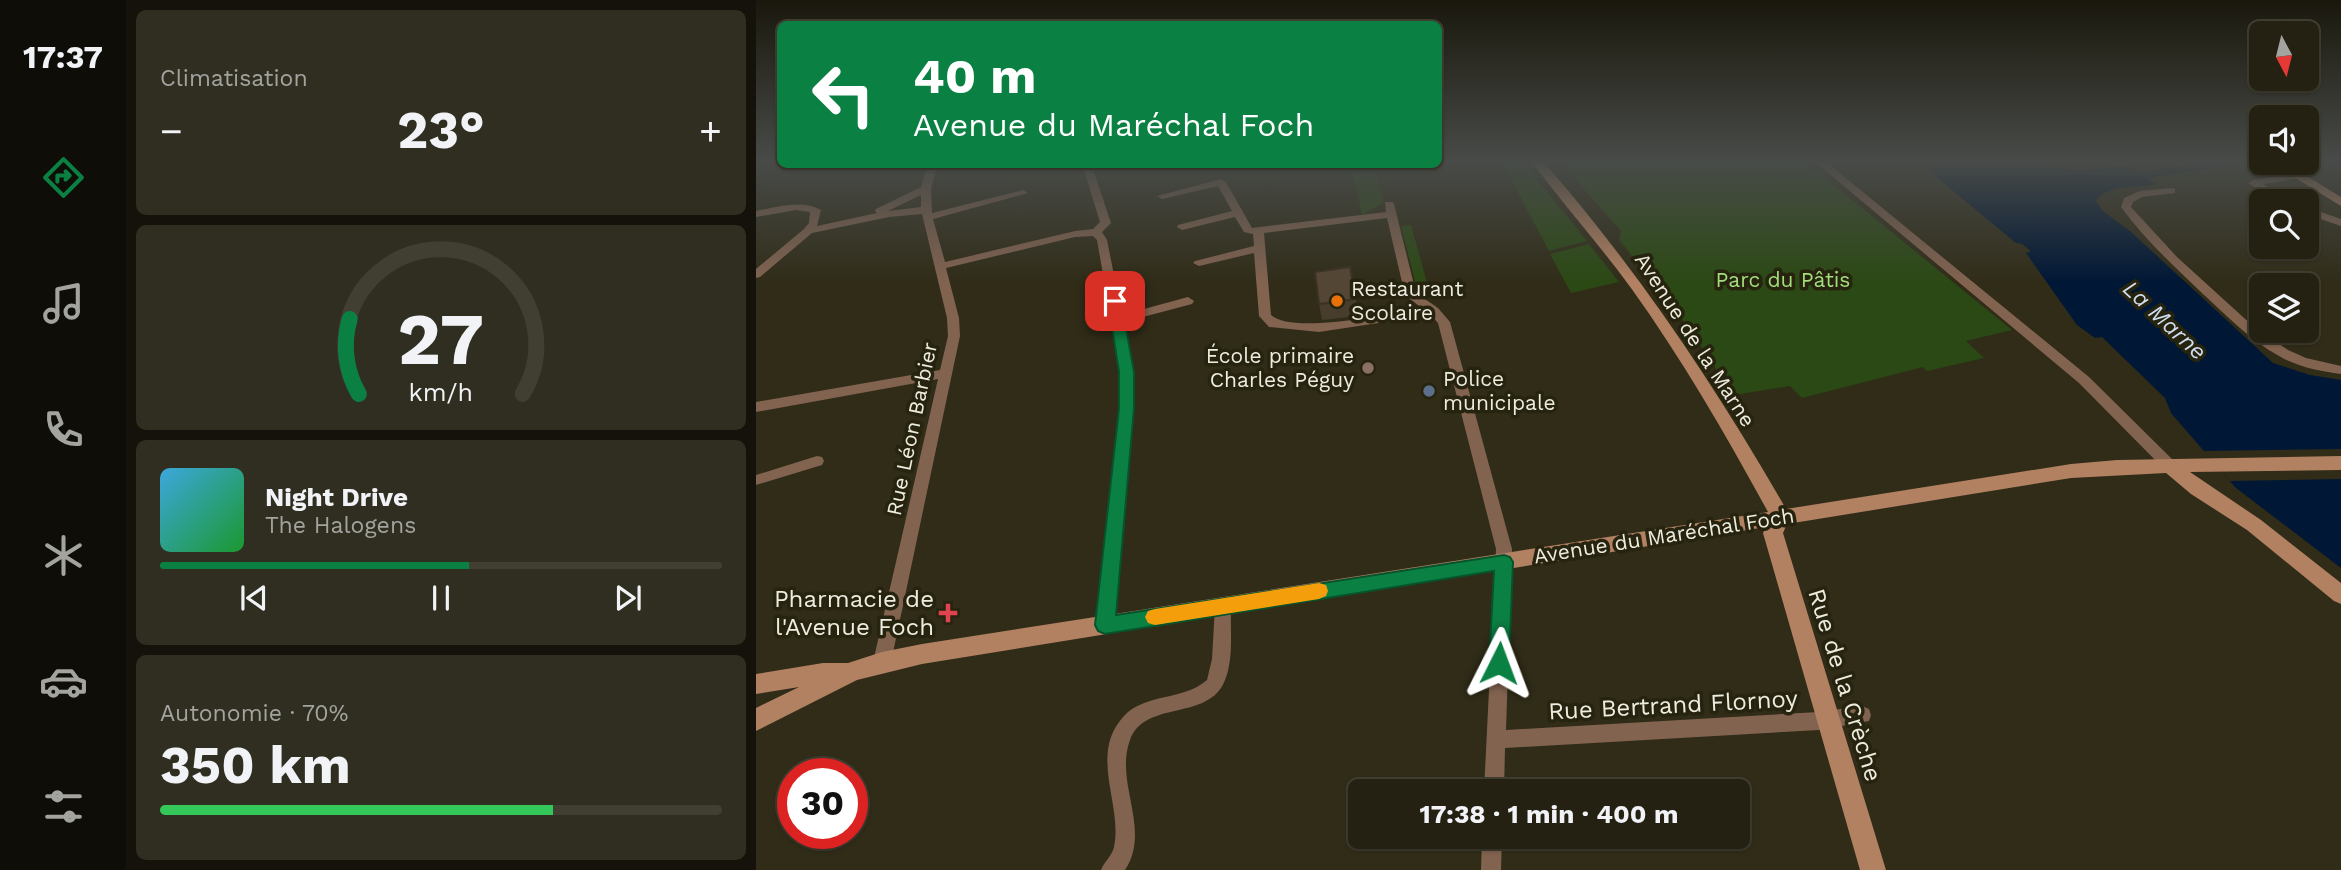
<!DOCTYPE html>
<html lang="fr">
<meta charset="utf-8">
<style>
body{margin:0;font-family:"Work Sans",sans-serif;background:#302e20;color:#f1f3f6;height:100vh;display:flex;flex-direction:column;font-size:26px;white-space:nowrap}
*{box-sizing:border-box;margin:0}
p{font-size:23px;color:#a3a39f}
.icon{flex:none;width:38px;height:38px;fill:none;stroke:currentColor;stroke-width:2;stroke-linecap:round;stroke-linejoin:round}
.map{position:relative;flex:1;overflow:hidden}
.sheet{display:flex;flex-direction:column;gap:10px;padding:10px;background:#14120a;width:630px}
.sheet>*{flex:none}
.top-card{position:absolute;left:21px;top:21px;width:665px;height:147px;border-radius:10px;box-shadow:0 2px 5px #0004,0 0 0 2px #413e32;background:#0b8043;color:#fff;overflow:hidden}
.needle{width:46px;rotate:173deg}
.controls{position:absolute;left:1493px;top:21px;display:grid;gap:14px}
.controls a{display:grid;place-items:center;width:70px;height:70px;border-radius:10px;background:#242112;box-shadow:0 2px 5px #0004,0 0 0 2px #413e32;font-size:35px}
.speed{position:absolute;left:21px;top:758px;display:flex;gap:14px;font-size:35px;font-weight:700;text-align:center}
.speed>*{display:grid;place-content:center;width:91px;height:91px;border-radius:50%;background:#242112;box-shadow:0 2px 5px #0004,0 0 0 2px #413e32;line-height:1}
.speed .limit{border:10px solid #d22;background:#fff;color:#111}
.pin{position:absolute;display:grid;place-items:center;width:60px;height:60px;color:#fff;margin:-30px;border-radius:14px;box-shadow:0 4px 10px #0006}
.me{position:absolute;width:77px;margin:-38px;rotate:3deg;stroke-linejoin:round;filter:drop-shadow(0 0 5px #0008)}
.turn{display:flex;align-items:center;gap:24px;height:147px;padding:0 21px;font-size:32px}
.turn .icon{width:91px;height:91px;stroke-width:2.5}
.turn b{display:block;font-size:49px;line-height:60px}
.big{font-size:52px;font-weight:700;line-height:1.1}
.sheet .tile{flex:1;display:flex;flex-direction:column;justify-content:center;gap:10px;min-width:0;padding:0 24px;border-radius:10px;background:#302e20}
.sheet .dial{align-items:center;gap:0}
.dial svg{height:182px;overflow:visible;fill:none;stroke:#413e32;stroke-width:7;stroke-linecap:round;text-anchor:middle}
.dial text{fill:#f1f3f6;stroke:none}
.song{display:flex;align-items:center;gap:21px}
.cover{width:84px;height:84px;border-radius:10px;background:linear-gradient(135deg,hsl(200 70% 55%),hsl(130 70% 35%))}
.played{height:7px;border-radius:4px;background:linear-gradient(90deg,#0b8043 55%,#413e32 55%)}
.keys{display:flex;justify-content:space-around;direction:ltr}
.heat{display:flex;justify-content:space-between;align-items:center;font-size:38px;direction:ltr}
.charge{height:10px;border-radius:5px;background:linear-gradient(90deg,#34c759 70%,#413e32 0)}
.trip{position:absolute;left:592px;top:779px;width:402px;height:70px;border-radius:10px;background:#242112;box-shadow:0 2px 5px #0004,0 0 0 2px #413e32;font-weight:700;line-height:70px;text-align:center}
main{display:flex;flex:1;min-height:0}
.tab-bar{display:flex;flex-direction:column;width:126px;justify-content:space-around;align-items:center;background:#0e0d07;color:#a3a39f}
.tab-bar .icon{width:49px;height:49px}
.tab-bar .on{color:#0b8043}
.tab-bar b{font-size:32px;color:#f1f3f6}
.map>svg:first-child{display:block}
</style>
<main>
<nav class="tab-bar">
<b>17:37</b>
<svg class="icon on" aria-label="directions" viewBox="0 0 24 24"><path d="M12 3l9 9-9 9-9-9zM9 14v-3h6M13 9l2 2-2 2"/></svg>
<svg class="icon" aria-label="music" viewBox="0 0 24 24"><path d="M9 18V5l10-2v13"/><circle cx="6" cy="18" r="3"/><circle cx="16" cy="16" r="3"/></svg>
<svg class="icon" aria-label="phone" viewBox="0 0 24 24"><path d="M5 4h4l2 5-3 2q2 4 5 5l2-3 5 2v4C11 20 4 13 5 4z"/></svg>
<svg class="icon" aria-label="climate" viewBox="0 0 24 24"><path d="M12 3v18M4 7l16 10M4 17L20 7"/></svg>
<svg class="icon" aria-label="car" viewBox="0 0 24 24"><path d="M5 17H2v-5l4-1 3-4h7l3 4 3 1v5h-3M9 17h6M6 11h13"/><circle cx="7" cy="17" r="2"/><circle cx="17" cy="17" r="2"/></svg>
<svg class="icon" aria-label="filters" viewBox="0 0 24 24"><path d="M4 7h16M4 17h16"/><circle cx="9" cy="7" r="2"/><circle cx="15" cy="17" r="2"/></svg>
</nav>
<section class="sheet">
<div class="tile"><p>Climatisation</p>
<div class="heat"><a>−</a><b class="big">23°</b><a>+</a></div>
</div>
<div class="tile dial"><svg viewBox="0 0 100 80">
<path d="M14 69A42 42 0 1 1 86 69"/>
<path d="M14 69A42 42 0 0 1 10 36" stroke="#0b8043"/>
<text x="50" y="56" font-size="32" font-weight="700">27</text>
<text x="50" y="72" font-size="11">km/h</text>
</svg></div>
<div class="tile">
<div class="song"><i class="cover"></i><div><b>Night Drive</b><p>The Halogens</p></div></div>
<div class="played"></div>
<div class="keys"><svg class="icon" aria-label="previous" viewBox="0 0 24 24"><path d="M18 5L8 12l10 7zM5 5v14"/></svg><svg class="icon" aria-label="pause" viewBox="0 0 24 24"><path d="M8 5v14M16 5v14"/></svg><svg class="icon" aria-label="next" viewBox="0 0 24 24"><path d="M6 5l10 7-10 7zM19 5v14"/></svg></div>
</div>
<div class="tile"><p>Autonomie · 70%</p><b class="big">350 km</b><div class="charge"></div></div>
</section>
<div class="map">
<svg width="1585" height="870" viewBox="0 0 1585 870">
<rect width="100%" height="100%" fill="#302c18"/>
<g fill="#2b4914">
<path d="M745 161H766L831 241 793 251Z"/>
<path d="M803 161H1048L1256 330 1210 341 1228 358 1171 371 1167 367 1046 398 1034 386 978 395 915 303 863 240 865 231Z"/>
<path d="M595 165H620L627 203 606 215Z"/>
<path d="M655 225 671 283 660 285 645 226Z"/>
<path d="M833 244 863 282 815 293 794 254Z"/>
</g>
<path fill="#001735" d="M1161 161H1286C1314 175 1344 168 1373 165L1383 172 1464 161H1505L1392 178 1400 185C1383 187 1349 185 1340 201L1347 211 1374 231 1517 363 1554 375 1585 380V568L1480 488 1415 413 1409 398 1346 337 1339 338 1321 325 1270 253 1275 251 1266 244 1260 243Z"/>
<path fill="#302c18" d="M1585 449V479L1474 481 1447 451Z"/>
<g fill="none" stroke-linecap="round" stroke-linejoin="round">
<g fill="#826350" fill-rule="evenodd">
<path d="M1058 161H1069L1333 377 1419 462 1421 466 1419 470H1409L1323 383Z"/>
<path d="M172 164H182L175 189 176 213 267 190 272 193 177 219 189 262 319 231 337 229 344 222 327 167 330 164H349L337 169 355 223 346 232 351 240 366 315 432 297 438 301 436 304 368 322 378 372V408L358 625 355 630 349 632 343 630 340 625 364 408V372L341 240 337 236 319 237 190 268 203 318 204 336 135 662 132 668 126 670 120 668 117 662 182 379 0 412V402L184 370 192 336 191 318 166 214 133 217 56 233 4 277 0 278V269L48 229 53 223 54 212 40 210 0 217V211C20 207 47 199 65 210L61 226 121 213 119 211 120 209 165 187ZM165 195V207L132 211Z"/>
<path d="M1543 173 1548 176 1547 178 1507 184 1535 201H1523L1492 183 1497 180Z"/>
<path d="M465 179 470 182 496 228 630 212 629 202H637L638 204 660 293 682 308 694 322 756 549 750 730 1063 712 1106 706 1113 709 1115 715 1113 721 1063 730 749 748 748 791H728L740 549 682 323 675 315 563 332 513 327 503 316 498 253 443 266 437 263 439 261 498 246 497 234 488 232 479 217 426 230 421 227 422 225 476 211 462 186 406 199 401 196ZM631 218 649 295 667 309C637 313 536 335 515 315L508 233Z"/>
<path d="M1415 188 1419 189V193L1386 197 1377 202 1375 207 1421 257 1498 327 1532 350 1550 358 1585 366V374C1563 371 1542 367 1523 356 1494 340 1471 316 1447 294 1418 266 1389 240 1365 207L1368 198 1384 191Z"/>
<path d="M1550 207 1585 219V226L1550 214Z"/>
<path d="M61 456 66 457 68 461 66 465 0 485V475Z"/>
<path d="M467 599 473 601 475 606C474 630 478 658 469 680 453 722 389 699 374 740 358 783 396 829 369 870H345C348 862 356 856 358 847 367 805 332 754 368 716 389 693 427 701 451 680L456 659 459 606 461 601Z"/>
<path d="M726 836H746L745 870H725Z"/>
</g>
<g fill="#b28162" fill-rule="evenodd">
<path d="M775 161H787C881 269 959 385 1030 509L1315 464 1361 460 1585 456V470L1434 472 1505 520 1585 583V604L1578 601 1491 530 1435 494 1410 473 1315 478 1031 524 1027 533 1130 870H1104L1007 533 1010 527 166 664 101 680 0 731V708L43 687 0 694V674L67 663H92L126 652 166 644 1012 512C970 435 926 359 875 288 843 244 807 204 775 161Z"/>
<path d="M1515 163H1529L1585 197V206Z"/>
</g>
</g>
<path fill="#483c2d" d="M594 267 603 316 566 320 563 304Z"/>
<path fill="#544634" stroke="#3b3124" stroke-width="2" d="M594 267 600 299 563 304 559 272Z"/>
<linearGradient id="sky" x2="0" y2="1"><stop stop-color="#1a180d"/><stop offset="0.57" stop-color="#484b48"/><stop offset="1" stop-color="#484b48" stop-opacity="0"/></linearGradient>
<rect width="1585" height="283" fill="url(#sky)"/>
<path fill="#0b8043" stroke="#07532c" stroke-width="2" d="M359 297 365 301 378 372V408L360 615 748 555 754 557 757 562 753 663 750 670 743 672 736 670 733 663 738 571 349 634 342 631 339 625 363 408V372L352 301Z"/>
<path fill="#f59e0b" d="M563 583 570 585 572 591 570 596 563 599 399 625 392 623 389 617 392 611 399 609Z"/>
<circle fill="#e8710a" stroke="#26230f" stroke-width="2.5" cx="581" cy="301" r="7"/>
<circle fill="#8d6e63" stroke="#26230f" stroke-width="2.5" cx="612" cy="368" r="7"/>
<circle fill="#5c6f8a" stroke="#26230f" stroke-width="2.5" cx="673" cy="391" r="7"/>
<path fill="#e0444e" stroke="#26230f" stroke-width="2.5" d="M188.5 602.5h7v7h7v7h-7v7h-7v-7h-7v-7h7z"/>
<g text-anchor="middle" stroke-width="7" stroke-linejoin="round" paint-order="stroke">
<g font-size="21" fill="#a3dd7c" stroke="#26230f">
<text x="1027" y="287">Parc du Pâtis</text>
</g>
<g font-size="21" fill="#eeecdf" stroke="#26230f" text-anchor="start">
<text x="595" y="296">Restaurant<tspan x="595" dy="24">Scolaire</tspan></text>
<text x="598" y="363" text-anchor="end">École primaire<tspan x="598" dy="24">Charles Péguy</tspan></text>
<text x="687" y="386">Police<tspan x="687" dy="24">municipale</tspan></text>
</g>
<g font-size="21" fill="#eeecdf" stroke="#26230f">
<text transform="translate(939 340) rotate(57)" y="7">Avenue de la Marne</text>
<text transform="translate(156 429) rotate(-78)" y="7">Rue Léon Barbier</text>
<text transform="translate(908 536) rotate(-9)" y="7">Avenue du Maréchal Foch</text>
</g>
<g font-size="23" font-style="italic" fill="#d0deef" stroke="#26230f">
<text transform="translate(1409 320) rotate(43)" y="8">La Marne</text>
</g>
<g font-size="24" fill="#eeecdf" stroke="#26230f" text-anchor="end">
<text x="178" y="607">Pharmacie de<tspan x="178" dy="28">l'Avenue Foch</tspan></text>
</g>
<g font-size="24" fill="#eeecdf" stroke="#26230f">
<text transform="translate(1089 685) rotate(73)" y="8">Rue de la Crèche</text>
<text transform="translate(917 705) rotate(-3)" y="8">Rue Bertrand Flornoy</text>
</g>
</g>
</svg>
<div class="controls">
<a><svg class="needle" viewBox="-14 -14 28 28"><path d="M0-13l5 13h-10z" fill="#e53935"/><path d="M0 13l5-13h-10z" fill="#a3a39f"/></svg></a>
<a><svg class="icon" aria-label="sound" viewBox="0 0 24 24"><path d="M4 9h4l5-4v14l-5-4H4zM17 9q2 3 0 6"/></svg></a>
<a><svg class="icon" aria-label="search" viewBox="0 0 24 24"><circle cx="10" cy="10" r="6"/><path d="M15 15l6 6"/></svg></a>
<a><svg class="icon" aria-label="layers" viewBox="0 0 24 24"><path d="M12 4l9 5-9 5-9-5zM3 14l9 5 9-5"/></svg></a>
</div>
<div class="speed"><div class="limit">30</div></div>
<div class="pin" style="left:359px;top:301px;background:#d93025"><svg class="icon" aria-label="arrive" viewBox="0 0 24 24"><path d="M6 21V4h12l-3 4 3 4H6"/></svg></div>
<svg class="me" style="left:743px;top:663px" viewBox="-20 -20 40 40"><path d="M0-17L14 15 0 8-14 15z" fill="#0b8043" stroke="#fff" stroke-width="4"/></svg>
<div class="trip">17:38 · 1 min · 400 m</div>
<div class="top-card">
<div class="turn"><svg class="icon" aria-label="left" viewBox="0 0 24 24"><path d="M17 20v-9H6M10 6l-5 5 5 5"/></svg><div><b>40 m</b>Avenue du Maréchal Foch</div></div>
</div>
</div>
</main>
